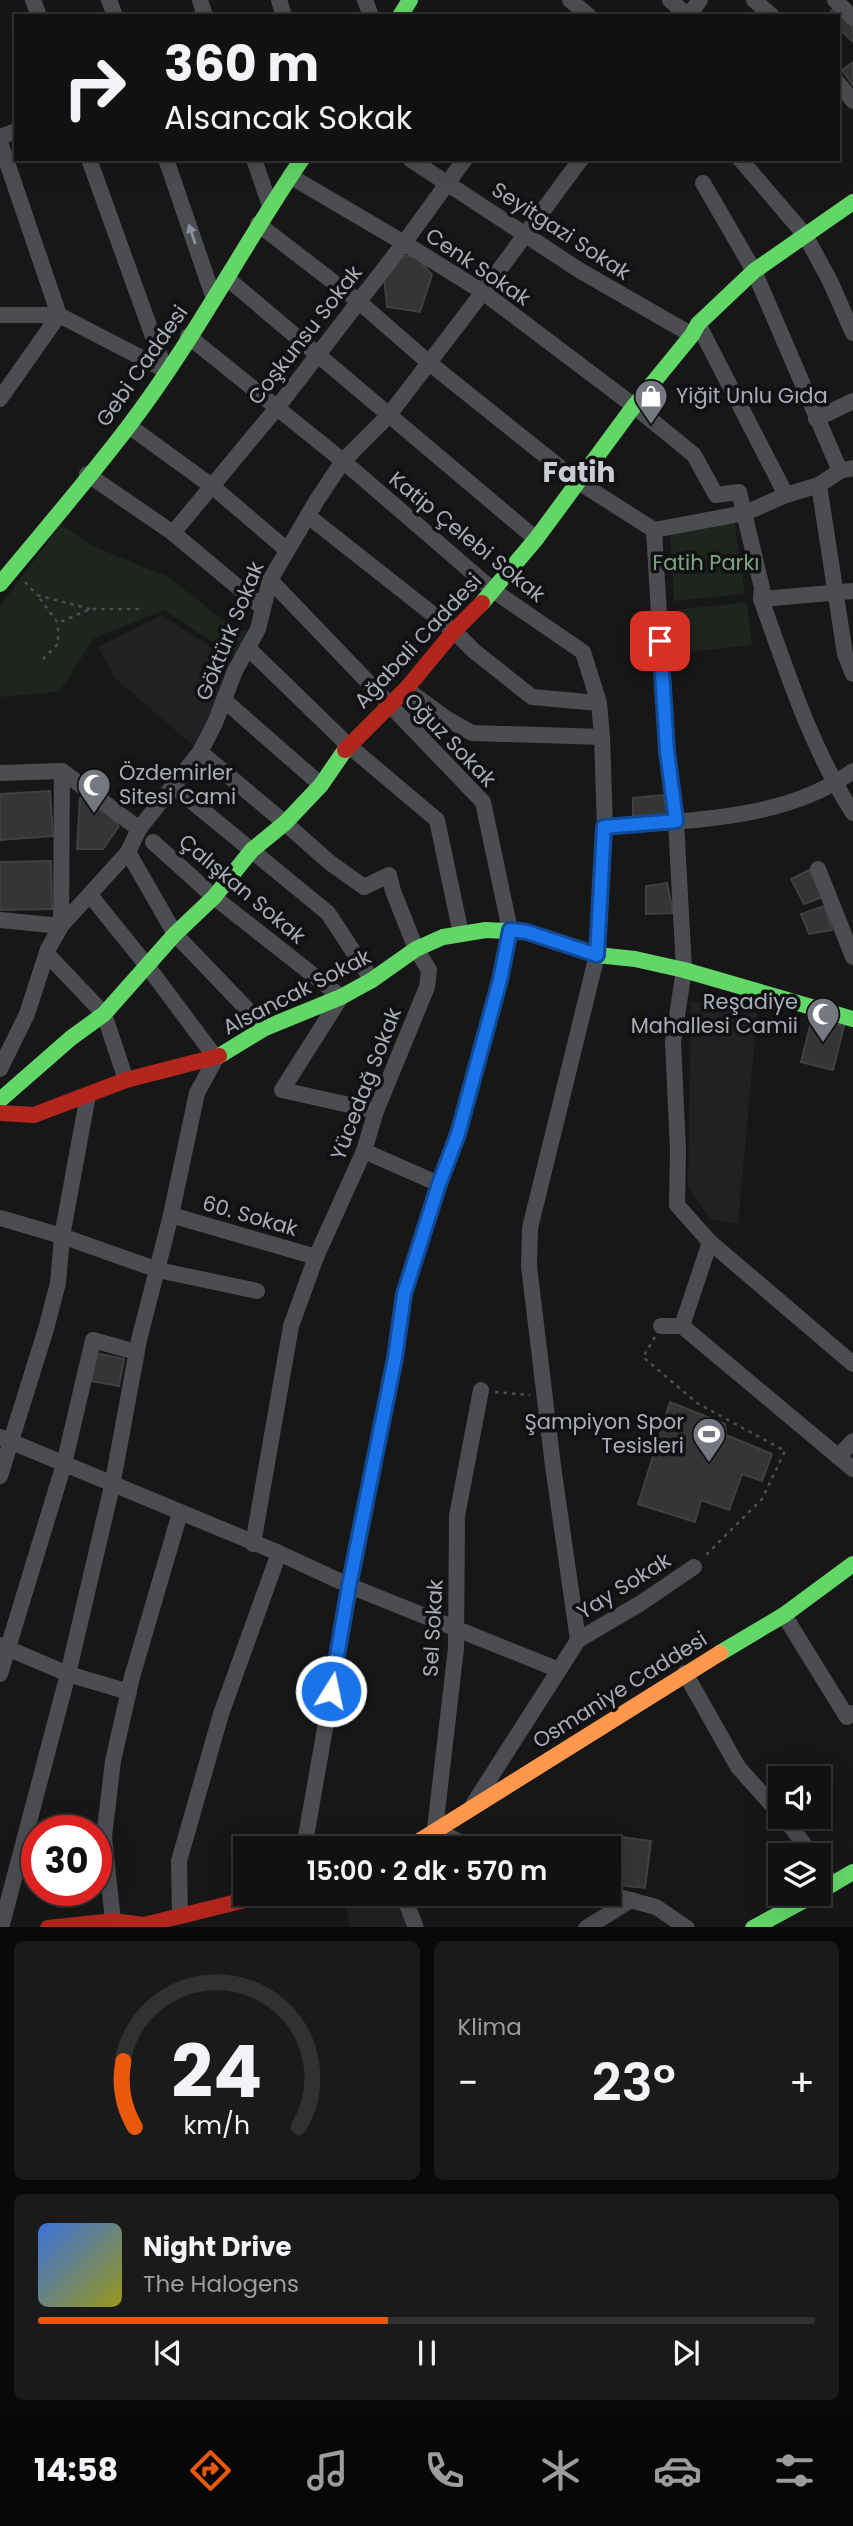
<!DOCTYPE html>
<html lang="tr">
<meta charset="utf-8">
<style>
body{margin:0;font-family:Poppins,sans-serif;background:#1a1a1a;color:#f1f3f6;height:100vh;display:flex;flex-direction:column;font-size:26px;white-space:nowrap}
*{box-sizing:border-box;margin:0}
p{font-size:23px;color:#9c9d9f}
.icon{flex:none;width:38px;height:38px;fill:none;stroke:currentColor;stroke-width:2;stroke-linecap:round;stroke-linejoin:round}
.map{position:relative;height:1927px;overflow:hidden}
.sheet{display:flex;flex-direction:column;gap:14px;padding:14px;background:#090909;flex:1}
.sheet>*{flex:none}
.top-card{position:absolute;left:14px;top:14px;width:826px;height:147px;border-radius:0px;box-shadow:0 7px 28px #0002,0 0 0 2px #303131;background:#111;color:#f1f3f6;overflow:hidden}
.fabs{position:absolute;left:768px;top:1766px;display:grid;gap:14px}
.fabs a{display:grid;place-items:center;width:63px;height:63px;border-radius:0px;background:#111;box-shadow:0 7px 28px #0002,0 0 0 2px #303131;font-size:35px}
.speed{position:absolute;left:21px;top:1815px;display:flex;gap:14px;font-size:35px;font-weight:700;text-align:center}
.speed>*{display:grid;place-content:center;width:91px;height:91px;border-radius:50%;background:#111;box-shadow:0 7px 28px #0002,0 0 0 2px #303131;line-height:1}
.speed .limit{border:10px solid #d22;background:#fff;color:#111}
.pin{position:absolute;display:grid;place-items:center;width:60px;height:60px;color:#fff;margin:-30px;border-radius:14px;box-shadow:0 4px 10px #0006}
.me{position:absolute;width:77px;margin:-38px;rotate:10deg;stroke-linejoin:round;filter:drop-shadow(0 0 5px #0008)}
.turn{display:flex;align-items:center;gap:24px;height:147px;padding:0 35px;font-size:32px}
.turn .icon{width:91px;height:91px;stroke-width:2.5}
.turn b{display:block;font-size:49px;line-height:60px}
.big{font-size:52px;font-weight:600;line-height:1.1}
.sheet .tile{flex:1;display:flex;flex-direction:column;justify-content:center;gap:10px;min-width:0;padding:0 24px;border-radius:10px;background:#1a1a1a}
.sheet .dial{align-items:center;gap:0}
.dial svg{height:182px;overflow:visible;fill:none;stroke:#303131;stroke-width:7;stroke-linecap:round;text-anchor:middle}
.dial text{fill:#f1f3f6;stroke:none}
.song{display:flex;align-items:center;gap:21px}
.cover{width:84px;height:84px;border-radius:10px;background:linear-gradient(135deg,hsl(220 70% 55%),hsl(60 70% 35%))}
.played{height:7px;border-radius:4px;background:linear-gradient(90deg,#ea580c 45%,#303131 45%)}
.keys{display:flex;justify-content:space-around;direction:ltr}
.heat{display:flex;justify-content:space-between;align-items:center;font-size:38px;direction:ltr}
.sheet .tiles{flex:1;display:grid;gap:14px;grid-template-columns:1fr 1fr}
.tile:last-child{grid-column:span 2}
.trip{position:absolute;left:233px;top:1836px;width:388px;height:70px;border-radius:0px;background:#111;box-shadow:0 7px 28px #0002,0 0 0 2px #303131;font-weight:600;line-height:70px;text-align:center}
.dock{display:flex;height:112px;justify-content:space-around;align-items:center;background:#070707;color:#9c9d9f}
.dock .icon{width:49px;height:49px}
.dock .current{color:#ea580c}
.dock b{font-size:32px;color:#f1f3f6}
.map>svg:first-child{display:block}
</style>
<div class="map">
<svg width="853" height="1928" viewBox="0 0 853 1928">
<rect width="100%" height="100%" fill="#171717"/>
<g fill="#212123">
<path d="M162 615 232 661 196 748 114 677 98 647Z"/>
<path d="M691 1002 758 1004 738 1224 710 1219 688 1188Z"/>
<path d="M343 1894H396L409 1927H350Z"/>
</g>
<g fill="#1d251e">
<path d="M734 519 745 594 674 601 670 532Z"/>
<path d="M61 524 91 545 168 577 236 630 250 632 236 657 164 610 94 638 59 692 0 697V606Z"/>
<path d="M747 602 752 645 681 653 676 610Z"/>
</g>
<g fill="#353536" stroke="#3f4043" stroke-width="2">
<path d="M835 8 853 28V42L838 27V16L827 15Z"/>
<path d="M853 62V85L842 70Z"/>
<path d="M398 256H416L432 275 420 312 387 307 384 276Z"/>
<path d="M50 791 53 836 0 840V794Z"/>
<path d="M663 795 668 815 633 817V798Z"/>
<path d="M80 798 99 804 119 826 103 849H77Z"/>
<path d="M51 861 52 909 0 910V862Z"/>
<path d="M809 870 823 897 804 904 791 879Z"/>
<path d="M667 883 673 913 646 914V886Z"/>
<path d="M824 906 832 930 809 934 801 914Z"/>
<path d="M812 1018 844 1026 833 1070 801 1062Z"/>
<path d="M95 1353 124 1359 119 1386 91 1381Z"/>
<path d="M670 1402 725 1424 726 1435 772 1454 762 1481 742 1474 729 1510 701 1500 695 1522 638 1504Z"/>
<path d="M614 1836 651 1841 645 1888 609 1884Z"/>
</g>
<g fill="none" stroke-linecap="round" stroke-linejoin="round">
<g stroke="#4d4e52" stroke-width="2.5" stroke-dasharray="3.5 5" stroke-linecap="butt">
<path d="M25 582 37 595"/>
<path d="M90 609 37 595 58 623 90 609H143"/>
<path d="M43 659 58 644V623"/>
<path d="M655 1337 643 1357 697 1403 785 1451 762 1499 704 1557"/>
<path d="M495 1392 530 1395"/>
</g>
<g stroke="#4b4d50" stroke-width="16">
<path d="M33 0 39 16"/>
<path d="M109 0 115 16"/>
<path d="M200 0 205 16"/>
<path d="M279 0 284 16"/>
<path d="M365 0 371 16"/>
<path d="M570 0 589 16"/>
<path d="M670 0 688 16"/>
<path d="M754 0 772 16"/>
<path d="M835 0 853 18"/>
<path d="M688 16 700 0"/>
<path d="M838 83 853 101"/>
<path d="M0 137 16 131"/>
<path d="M0 142 59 315 0 399"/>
<path d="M89 159 165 370"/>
<path d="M166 159 214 299"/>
<path d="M254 159 270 206"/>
<path d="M410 159 579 270 692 335"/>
<path d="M740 159 805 235 830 281 853 333"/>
<path d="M290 176 404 243 483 292 634 406 694 455 716 495 739 492 762 588 761 599C787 672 811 748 853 813"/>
<path d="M703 183 754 271 840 471"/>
<path d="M258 224 358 301 428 362 577 481 654 530 745 513 786 495 819 485 840 471 853 468"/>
<path d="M228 279 536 539"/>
<path d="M0 315H59L165 370"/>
<path d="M698 324 786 495"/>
<path d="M188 336 343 461 494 591 583 652 599 703 602 737 605 827 597 955 530 1228 529 1266 553 1466 578 1640"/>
<path d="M816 419 853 401"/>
<path d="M129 426 213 487 287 550"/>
<path d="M87 474 173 533 263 608"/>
<path d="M819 485 845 654 853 674"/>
<path d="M308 516 454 631 474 651 532 697 599 703"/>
<path d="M654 530 667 751 676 821 684 970 673 1042 678 1150 677 1205 710 1242 682 1326"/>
<path d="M173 533 276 409 404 243 465 159"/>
<path d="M270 580 483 802 510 930 500 980 458 1134 439 1184 404 1294 395 1358 350 1586 304 1848"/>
<path d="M761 599 853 591"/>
<path d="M249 649 348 745 437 820 461 934"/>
<path d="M406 689 447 719 472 733 602 737"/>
<path d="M224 700 321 785"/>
<path d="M200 752 285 823 329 862 364 887 389 875 393 891 416 949 429 970 427 987 376 1111 364 1151 316 1257 291 1326 253 1544"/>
<path d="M0 773 62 771 139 829"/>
<path d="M173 786 328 913 372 980"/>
<path d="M605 827C686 820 785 821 853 771"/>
<path d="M153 842 214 897 341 997 282 1090 376 1111"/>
<path d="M128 852 175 934 265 1028"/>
<path d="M818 869 853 957"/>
<path d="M0 920 61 926 62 771"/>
<path d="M47 954 104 1014 126 1080"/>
<path d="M0 1069 27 1014 48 949 61 926 128 852 139 829 200 752 215 723 235 671 258 629 270 580 317 500 343 461 389 415 483 292 581 159"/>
<path d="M364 1151 439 1184"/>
<path d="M171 1215 316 1257"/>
<path d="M0 1218 62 1236 158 1270 257 1291"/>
<path d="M710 1242 853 1364"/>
<path d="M661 1326H682L853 1469"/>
<path d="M0 1437 279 1553 221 1714 179 1861 180 1915"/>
<path d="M838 1457 853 1441"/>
<path d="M0 1476 46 1329 58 1283 62 1236 88 1095"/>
<path d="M279 1553 350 1586 559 1670 578 1640 641 1603 694 1567"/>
<path d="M784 1615 847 1717 853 1713"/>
<path d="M0 1645 68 1674 129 1692"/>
<path d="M685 1673 738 1767 780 1814"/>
<path d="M0 1674 64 1464 93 1340 136 1352"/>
<path d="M474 1803 559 1670"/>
<path d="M783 1816 812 1855"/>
<path d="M471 1848 435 1829 456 1648 457 1516 481 1390"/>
<path d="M819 1866 832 1884"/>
<path d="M403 1894 416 1928"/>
<path d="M608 1894 656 1907 687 1928"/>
<path d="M113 1921 104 1837 113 1761 132 1677 180 1513"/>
<path d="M1 1928 68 1674 112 1486 139 1340 171 1215 197 1093 216 1058 148 967 90 895"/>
<path d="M586 1928 631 1900"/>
</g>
<g stroke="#63d668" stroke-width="16">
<path d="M400 16 410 0"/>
<path d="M0 584C43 532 87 481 128 427 193 342 242 247 302 159"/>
<path d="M482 603 536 539 634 406 692 335 698 324 754 271 853 202"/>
<path d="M219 1056 265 1028 341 997 372 980 416 949 443 937 486 930 527 932 597 955 635 959 684 970 853 1019"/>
<path d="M0 1100 71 1038 104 1014 175 934 214 897 252 850 285 823 321 785 345 750"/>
<path d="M720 1653 784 1615 853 1564"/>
<path d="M819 1892 853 1872"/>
<path d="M753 1928 816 1894"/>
</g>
<path stroke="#ff974d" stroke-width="16" d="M408 1848 720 1653"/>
<g stroke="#b3261e" stroke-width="16">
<path d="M345 750 406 689 454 631 482 603"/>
<path d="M0 1113 34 1115 126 1080 219 1056"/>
<path d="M48 1928 113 1921 144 1925 269 1894"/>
</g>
</g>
<defs><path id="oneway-solid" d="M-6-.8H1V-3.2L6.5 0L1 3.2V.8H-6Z" transform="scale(1.75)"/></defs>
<use fill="#8b909a" href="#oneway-solid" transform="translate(192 234) rotate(-109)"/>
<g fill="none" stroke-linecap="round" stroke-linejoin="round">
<defs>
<path id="route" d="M331 1691 349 1586 395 1358 404 1294 439 1184 458 1134 500 980 510 930 527 932 597 955 604 827 676 821 667 751 660 641"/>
</defs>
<use href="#route" stroke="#114b97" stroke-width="18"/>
<use href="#route" stroke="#1a73e8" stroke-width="12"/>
</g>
<defs>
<symbol id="shop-pin" viewBox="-11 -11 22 30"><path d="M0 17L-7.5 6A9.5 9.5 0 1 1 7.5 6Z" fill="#757880" stroke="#111113"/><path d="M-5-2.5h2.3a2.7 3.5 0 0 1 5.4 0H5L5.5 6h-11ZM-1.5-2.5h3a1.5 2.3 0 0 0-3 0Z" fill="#fff"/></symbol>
<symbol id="mosque-pin" viewBox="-11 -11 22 30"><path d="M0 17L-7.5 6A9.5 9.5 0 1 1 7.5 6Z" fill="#757880" stroke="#111113"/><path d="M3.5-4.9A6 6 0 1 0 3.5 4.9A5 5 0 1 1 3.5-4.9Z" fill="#fff"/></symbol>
<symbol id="stadium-pin" viewBox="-11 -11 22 30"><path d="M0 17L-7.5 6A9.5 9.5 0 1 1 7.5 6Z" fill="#757880" stroke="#111113"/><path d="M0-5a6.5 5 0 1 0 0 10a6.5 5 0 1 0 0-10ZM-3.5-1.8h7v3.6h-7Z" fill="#fff"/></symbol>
</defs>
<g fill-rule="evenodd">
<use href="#shop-pin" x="632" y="377" width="38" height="52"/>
<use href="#mosque-pin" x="75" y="766" width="38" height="52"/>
<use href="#mosque-pin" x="804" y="995" width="38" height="52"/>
<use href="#stadium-pin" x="690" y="1415" width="38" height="52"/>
</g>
<g text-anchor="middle" stroke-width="7" stroke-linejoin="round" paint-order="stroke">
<g font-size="21" fill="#a7adb9" stroke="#111113">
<text transform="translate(561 231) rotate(33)" y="7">Seyitgazi Sokak</text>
<text transform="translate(478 267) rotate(34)" y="7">Cenk Sokak</text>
<text transform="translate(305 335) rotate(-52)" y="7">Coşkunsu Sokak</text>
<text transform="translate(142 366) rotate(-55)" y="7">Gebi Caddesi</text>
<text transform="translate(467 537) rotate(39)" y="7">Katip Çelebi Sokak</text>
<text transform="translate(230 631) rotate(-68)" y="7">Göktürk Sokak</text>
<text transform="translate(418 641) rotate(-47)" y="7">Ağabali Caddesi</text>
<text transform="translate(450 740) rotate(46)" y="7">Oğuz Sokak</text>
<text transform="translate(242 889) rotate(40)" y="7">Çalışkan Sokak</text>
<text transform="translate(297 992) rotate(-27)" y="7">Alsancak Sokak</text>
<text transform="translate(366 1084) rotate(-69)" y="7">Yücedağ Sokak</text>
<text transform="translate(250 1216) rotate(16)" y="7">60. Sokak</text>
<text transform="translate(624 1586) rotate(-32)" y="7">Yay Sokak</text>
<text transform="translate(433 1628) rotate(-87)" y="7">Sel Sokak</text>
<text transform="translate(620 1690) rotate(-32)" y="7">Osmaniye Caddesi</text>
</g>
<g font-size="21" fill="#a7adb9" stroke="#111113" text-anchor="start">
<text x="676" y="403">Yiğit Unlu Gıda</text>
<text x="119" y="780">Özdemirler<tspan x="119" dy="24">Sitesi Cami</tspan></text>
<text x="798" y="1009" text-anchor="end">Reşadiye<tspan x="798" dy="24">Mahallesi Camii</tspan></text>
<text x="684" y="1429" text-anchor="end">Şampiyon Spor<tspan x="684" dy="24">Tesisleri</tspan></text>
</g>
<g font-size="21" fill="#7da57f" stroke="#111113">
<text x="706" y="570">Fatih Parkı</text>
</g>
<g font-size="28" font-weight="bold" fill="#c9ccd5" stroke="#111113">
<text x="579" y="482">Fatih</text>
</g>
</g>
</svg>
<div class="fabs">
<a><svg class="icon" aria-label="sound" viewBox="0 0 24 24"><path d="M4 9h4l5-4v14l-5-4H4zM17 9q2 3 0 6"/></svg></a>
<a><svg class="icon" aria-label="layers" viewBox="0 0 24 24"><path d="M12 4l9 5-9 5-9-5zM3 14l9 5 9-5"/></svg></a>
</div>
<div class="speed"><div class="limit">30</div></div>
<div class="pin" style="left:660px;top:641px;background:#d93025"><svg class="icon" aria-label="arrive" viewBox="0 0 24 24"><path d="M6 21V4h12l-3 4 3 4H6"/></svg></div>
<svg class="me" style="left:331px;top:1691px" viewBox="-20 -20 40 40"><circle r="17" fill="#1a73e8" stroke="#fff" stroke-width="3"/><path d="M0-11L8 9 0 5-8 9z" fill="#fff"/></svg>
<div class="trip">15:00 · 2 dk · 570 m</div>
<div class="top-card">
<div class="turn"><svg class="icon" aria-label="right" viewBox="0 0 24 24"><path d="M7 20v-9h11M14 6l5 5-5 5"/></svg><div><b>360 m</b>Alsancak Sokak</div></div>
</div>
</div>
<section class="sheet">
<div class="tiles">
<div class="tile dial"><svg viewBox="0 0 100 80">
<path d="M14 69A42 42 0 1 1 86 69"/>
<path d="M14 69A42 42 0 0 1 9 40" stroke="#ea580c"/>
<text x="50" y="56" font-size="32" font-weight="700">24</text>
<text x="50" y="72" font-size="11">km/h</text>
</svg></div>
<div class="tile"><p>Klima</p>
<div class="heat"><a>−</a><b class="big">23°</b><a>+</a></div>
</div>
<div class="tile">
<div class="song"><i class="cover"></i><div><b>Night Drive</b><p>The Halogens</p></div></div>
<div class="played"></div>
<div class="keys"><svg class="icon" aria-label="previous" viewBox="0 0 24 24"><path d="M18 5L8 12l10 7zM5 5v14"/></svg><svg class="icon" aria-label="pause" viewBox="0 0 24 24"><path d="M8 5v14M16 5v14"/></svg><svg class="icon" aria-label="next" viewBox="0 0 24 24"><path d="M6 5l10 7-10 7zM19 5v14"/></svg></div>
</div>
</div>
</section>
<nav class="dock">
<b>14:58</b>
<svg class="icon current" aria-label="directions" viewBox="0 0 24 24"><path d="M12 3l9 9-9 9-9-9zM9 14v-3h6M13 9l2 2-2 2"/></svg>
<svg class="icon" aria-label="music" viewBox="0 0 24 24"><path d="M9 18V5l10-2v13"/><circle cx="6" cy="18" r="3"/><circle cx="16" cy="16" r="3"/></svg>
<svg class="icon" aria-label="phone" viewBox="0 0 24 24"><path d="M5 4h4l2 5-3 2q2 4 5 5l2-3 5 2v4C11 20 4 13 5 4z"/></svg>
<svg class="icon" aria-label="climate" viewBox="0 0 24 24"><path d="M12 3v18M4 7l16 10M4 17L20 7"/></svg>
<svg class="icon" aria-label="car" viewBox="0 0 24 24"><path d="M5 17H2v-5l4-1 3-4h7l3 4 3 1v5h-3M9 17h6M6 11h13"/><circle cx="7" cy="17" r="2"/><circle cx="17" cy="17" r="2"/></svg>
<svg class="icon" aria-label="filters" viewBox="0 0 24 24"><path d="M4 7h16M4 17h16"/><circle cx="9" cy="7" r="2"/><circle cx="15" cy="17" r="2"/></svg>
</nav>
